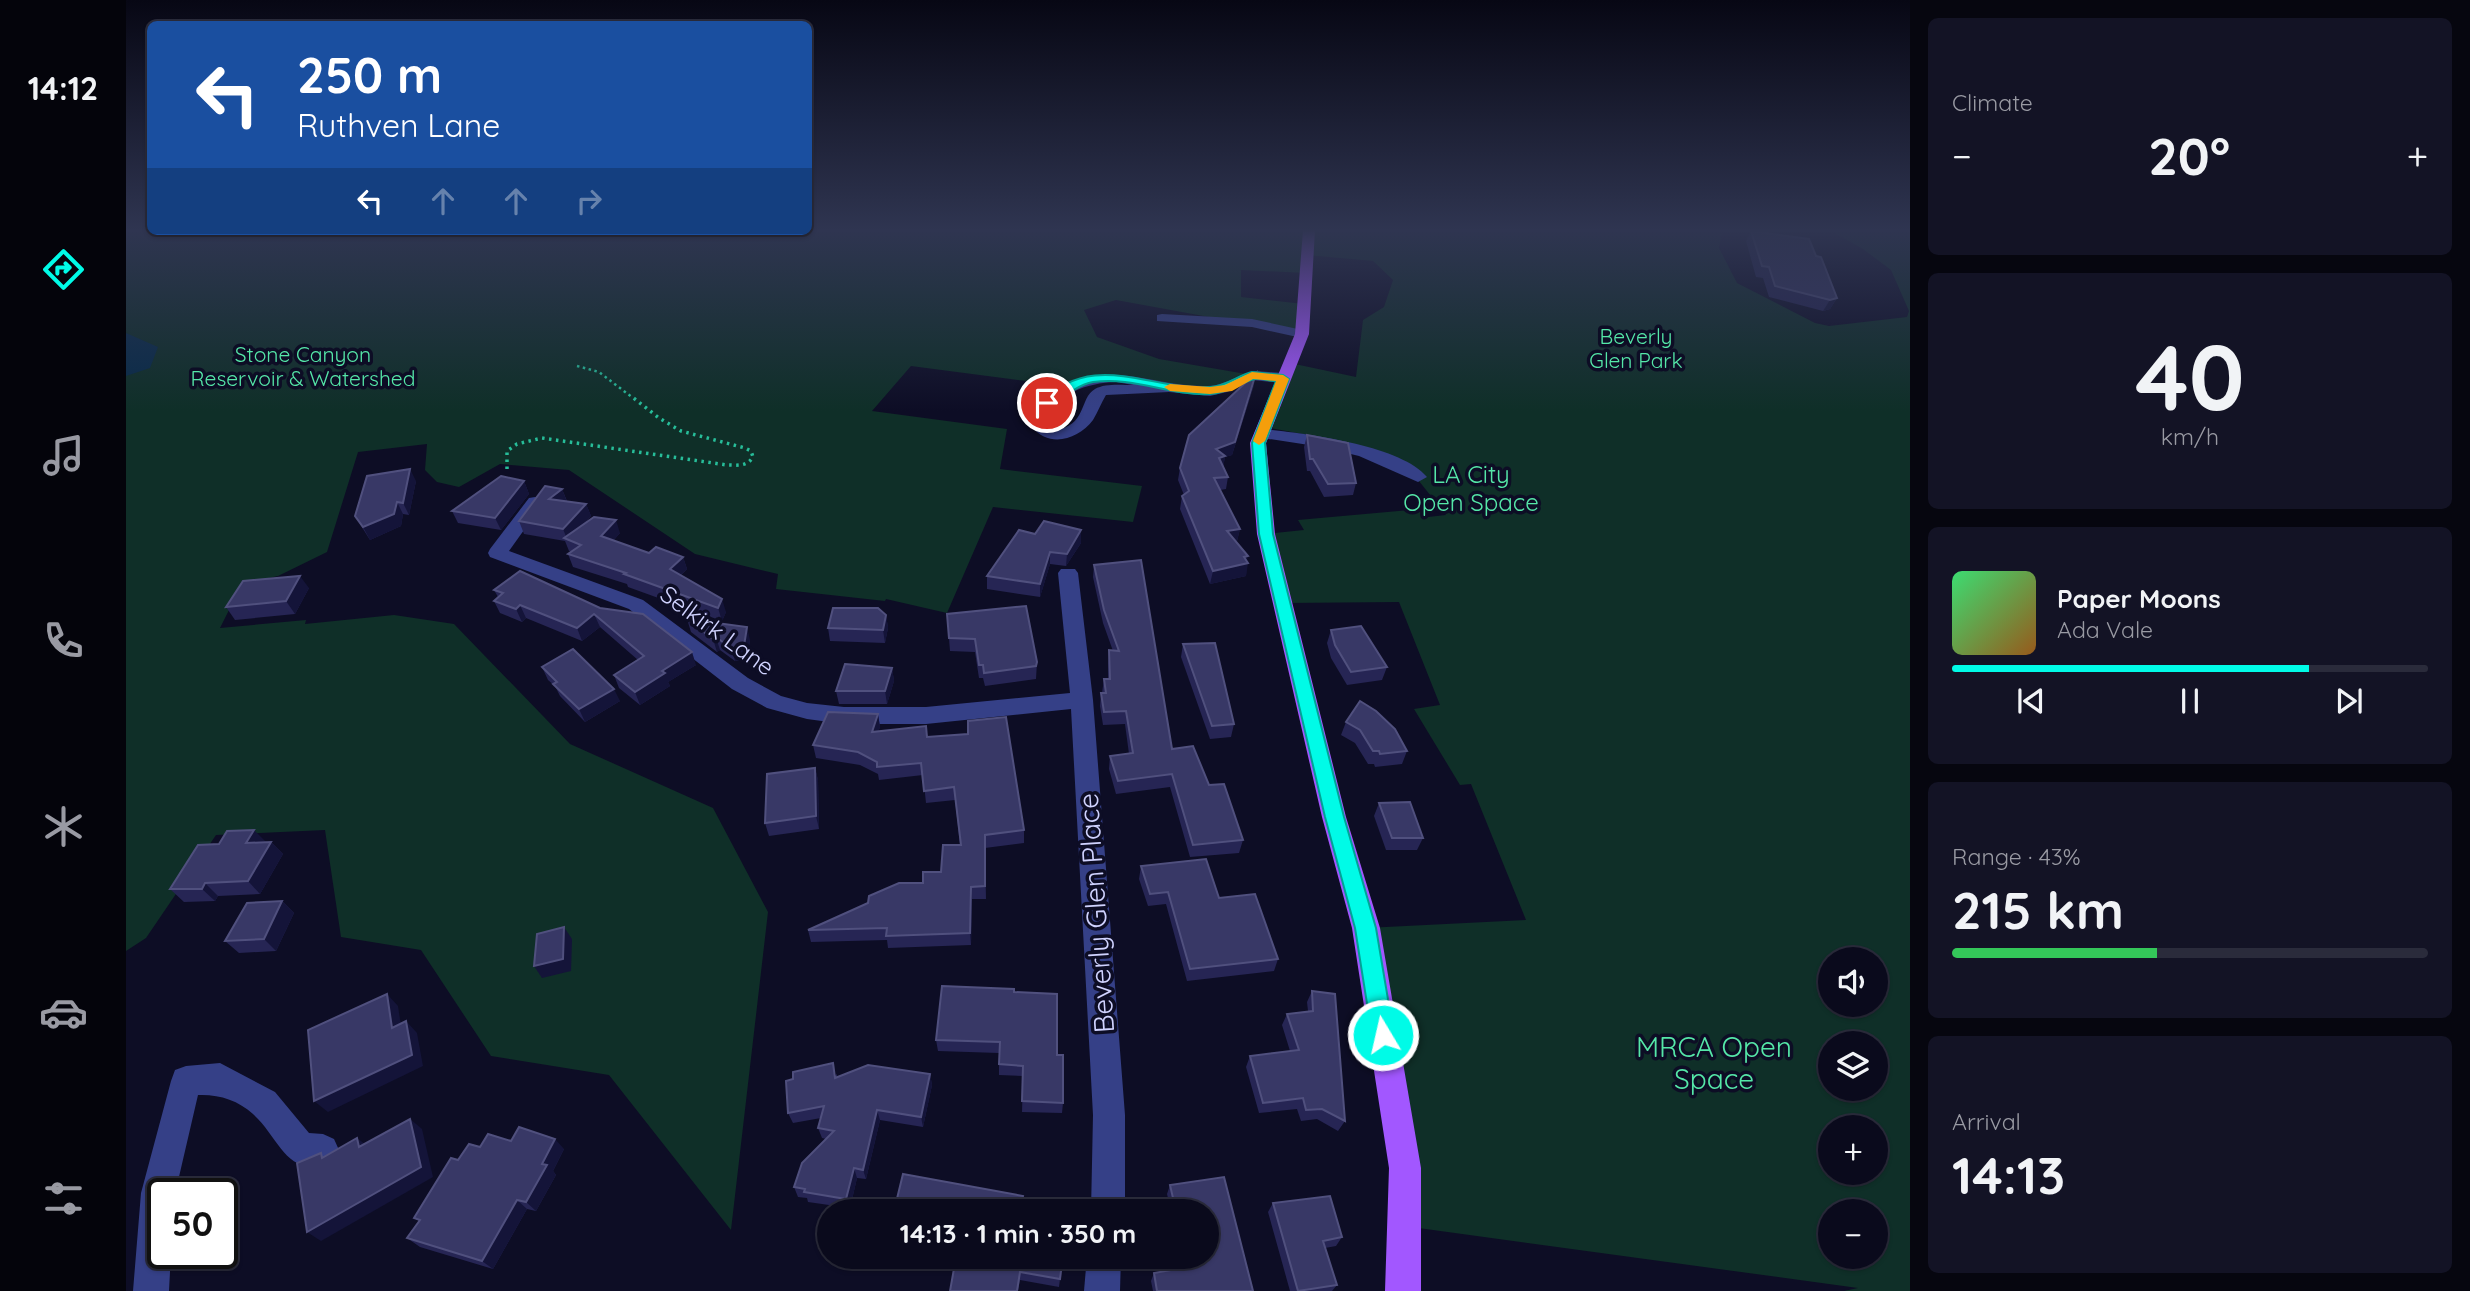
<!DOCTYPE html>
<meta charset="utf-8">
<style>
body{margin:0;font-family:Quicksand,sans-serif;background:#131325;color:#f1f3f6;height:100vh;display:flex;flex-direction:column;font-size:26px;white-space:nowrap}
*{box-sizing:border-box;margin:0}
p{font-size:23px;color:#999aa3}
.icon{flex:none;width:38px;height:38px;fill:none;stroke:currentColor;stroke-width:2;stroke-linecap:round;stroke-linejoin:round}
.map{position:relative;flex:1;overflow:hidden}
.side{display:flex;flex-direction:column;gap:18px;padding:18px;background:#06060f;width:560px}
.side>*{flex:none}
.guide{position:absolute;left:21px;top:21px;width:665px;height:214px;border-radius:10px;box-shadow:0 2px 5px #0004,0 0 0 2px #2a2b3b;background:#1a4fa0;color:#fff;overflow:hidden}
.fabs{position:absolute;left:1692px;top:947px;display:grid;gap:14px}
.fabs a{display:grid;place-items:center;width:70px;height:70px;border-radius:50%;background:#0a0a1c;box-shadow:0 2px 5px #0004,0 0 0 2px #2a2b3b;font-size:35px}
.speed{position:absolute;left:21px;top:1178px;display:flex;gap:14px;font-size:35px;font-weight:700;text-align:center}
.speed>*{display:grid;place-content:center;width:91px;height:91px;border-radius:50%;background:#0a0a1c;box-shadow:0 2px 5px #0004,0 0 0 2px #2a2b3b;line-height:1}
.speed .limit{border:4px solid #111;border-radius:10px;background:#fff;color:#111}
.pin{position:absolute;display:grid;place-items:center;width:60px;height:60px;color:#fff;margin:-30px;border:4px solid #fff;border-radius:50%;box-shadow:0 2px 7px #0007}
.me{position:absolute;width:77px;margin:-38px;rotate:351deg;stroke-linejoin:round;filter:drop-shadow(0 0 5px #0008)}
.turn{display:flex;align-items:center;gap:24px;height:147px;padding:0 35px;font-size:32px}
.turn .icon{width:91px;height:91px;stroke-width:2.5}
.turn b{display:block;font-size:49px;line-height:60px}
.lanes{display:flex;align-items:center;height:66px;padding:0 35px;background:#0003;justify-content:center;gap:35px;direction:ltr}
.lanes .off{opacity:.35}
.big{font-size:52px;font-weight:800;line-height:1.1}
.side .card{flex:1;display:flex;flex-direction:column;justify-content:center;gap:10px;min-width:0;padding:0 24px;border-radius:10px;background:#131325}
.side .dial{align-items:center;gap:0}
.dial b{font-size:91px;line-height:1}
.song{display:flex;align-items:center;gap:21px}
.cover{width:84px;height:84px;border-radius:10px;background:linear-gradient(135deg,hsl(140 70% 55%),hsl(30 70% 35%))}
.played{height:7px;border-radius:4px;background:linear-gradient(90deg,#00fbe7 75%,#2a2b3b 75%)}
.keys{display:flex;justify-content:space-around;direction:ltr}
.heat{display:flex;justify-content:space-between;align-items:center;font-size:38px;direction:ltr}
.charge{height:10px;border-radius:5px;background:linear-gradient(90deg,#34c759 43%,#2a2b3b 0)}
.trip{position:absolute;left:691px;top:1199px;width:402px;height:70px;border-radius:35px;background:#0a0a1c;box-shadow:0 2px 5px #0004,0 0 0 2px #2a2b3b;font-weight:800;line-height:70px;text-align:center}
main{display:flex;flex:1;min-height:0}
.tab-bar{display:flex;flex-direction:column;width:126px;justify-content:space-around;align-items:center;background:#04040b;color:#999aa3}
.tab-bar .icon{width:49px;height:49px}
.tab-bar .selected{color:#00fbe7}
.tab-bar b{font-size:32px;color:#f1f3f6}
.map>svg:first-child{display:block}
</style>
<main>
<nav class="tab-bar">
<b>14:12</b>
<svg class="icon selected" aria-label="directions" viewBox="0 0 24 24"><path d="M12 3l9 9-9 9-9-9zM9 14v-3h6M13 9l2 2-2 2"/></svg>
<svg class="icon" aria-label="music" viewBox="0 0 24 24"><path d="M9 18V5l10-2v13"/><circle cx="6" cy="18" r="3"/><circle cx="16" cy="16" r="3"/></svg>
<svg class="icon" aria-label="phone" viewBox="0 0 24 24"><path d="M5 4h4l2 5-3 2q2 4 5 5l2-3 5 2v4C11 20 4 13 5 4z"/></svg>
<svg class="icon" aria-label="climate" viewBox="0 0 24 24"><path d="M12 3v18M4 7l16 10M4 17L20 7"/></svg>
<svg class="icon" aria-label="car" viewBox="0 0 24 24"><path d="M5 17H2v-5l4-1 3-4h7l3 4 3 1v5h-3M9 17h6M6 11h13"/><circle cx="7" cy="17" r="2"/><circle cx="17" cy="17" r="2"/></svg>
<svg class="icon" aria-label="filters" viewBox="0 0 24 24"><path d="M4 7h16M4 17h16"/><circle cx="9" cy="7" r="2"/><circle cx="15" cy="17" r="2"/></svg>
</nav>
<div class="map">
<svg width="1784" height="1291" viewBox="0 0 1784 1291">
<rect width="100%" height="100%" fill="#0d0d25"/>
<path fill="#0f2f28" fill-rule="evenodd" d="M0 230H1596L1593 248 1611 283 1689 323 1703 326 1781 317 1783 311 1765 270 1737 249 1703 230H1784V1291H1718L1732 1288 1278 1226 1240 928 1400 920 1345 784 1334 785 1288 709 1314 705 1273 602 1157 603 1140 534 1178 530 1172 520 1295 509 1302 517 1320 515 1281 466 1193 437 1138 427 1164 363 1230 377 1237 320 1258 307 1267 280 1247 261 1181 255 1180 273 1115 270V297L1178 304 1176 334 990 300 958 310 971 337 1033 359 1126 375 1084 391 987 377 944 387 936 386 937 390 917 391 914 383 785 366 746 411 881 429 874 469 1016 486 1007 522 867 507 821 613 760 599 759 601 650 589 652 574 569 554 443 470 374 464 333 487 311 482 299 470 301 444 232 452 201 552 152 576 116 584 94 628 180 620 179 624 268 615 328 624 444 744 587 808 642 912 605 1230 483 1075 365 1056 295 950 215 937 199 830 90 835 20 938 0 951ZM1704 959H1750V1004H1704ZM1704 1043H1750V1088H1704ZM1704 1127H1750V1172H1704ZM1704 1211H1750V1256H1704Z"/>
<path fill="#082b48" d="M0 333 32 347 24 368 0 376Z"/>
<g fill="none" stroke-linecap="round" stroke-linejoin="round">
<path stroke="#27bd99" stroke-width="2.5" stroke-dasharray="2.5 3.5" stroke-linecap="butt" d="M451 366 473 372 507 398"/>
<path stroke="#27bd99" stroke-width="3.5" stroke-dasharray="2.5 4.5" stroke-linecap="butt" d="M381 469V451L391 444 416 438 601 465C611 465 621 467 627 457L625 451 619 448 555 431 533 418 505 396"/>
<g fill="#354087" fill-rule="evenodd">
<path d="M1036 314 1126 319 1181 331 1183 334 1176 338 1126 327 1031 321V315Z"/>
<path d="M1129 371 1157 373 1165 378 1157 383 1126 380 1101 392 1084 396 1043 392 980 395C975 403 972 412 967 420 952 440 923 448 906 427 909 408 921 394 938 385 985 360 1033 388 1082 386 1098 386 1113 374 1129 371ZM990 382 1007 385C996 385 979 383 969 389 953 398 961 427 928 430L922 425C928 393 961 383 990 382Z"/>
<path d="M1136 429C1176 433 1275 445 1301 477L1292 482 1233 456 1196 447 1130 437 1128 434 1130 431Z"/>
<path d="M409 497 418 502 383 551 517 600 622 678 655 696 681 703 718 707H800L944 693 932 573 935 569H949L952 573 967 700 999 1115V1211H965L967 1115 945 709 800 724H718L681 719 641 708 606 689 503 609 364 557 362 553 364 549 403 498Z"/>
<path d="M94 1063 149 1092 183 1133 197 1134 208 1139 213 1150 208 1161C160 1181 155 1139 127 1114 112 1100 92 1094 72 1095L49 1194H37V1253H45L43 1291H7L15 1193 45 1081 49 1070 60 1066Z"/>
<path d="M961 1256H995L994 1291H958Z"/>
</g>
<path fill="#a257ff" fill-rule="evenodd" d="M1177 230H1189L1183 334 1140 443 1149 534 1220 817 1254 928 1295 1168V1291H1259L1263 1168 1226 928 1196 817 1131 534 1124 443 1169 334Z"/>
</g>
<g fill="#262554">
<path d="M1625 231 1690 256 1711 298 1704 309 1697 311 1643 297 1637 278 1630 277 1620 241Z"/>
<path d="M1128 385 1106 455 1099 457 1097 467 1102 477 1100 489 1094 490 1114 529 1111 541 1110 542 1121 560 1120 576 1084 584 1054 509 1056 496 1058 495 1052 480 1054 468Z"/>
<path d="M1181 435 1230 483 1227 495 1198 497 1184 471H1181L1178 447Z"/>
<path d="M290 481 283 515 277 514 275 526 244 540 229 516Z"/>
<path d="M398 481 403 494 375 530 332 523 326 511Z"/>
<path d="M436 489 441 501 460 504 465 516 458 524 494 533 487 541 523 553 557 557 561 569 555 575 600 612 596 621 502 587 501 584 447 567 442 554 445 551H443L439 541 398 534 393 521Z"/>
<path d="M909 534 955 543 940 566 924 564 914 597 861 589V576Z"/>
<path d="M968 565 1046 749 1083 785 1117 840 1113 853 1064 857 1044 787 990 794 983 769 984 756 1003 754 999 724 977 725 974 706 975 693H976L978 679H982V663L983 650 987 651 977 623 967 577Z"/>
<path d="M394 571 570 665 542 682 544 686 514 705 493 688 488 675 512 660 474 627 456 641 400 618 396 622 374 613 368 601 372 597 368 590Z"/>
<path d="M183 588 169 614 109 620 100 607Z"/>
<path d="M821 614 911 662 910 679 859 686 857 678H853L849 652 824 651Z"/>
<path d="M760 615 762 628 759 643 704 641 702 628Z"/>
<path d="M561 619 624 640 621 659 609 661 594 650 591 652 565 632Z"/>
<path d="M1205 630 1261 667 1256 680 1221 685 1205 658 1201 643Z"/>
<path d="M1057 644 1108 724 1105 737 1084 739 1055 657Z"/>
<path d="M416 667 494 701 459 722 434 696 429 686 422 680Z"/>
<path d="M766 668 768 681 761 704H713L710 691Z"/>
<path d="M752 714 754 727 752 732 801 737 898 830V843L859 848 860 899H846L845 945 762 948 761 940 685 942 682 930 797 883 815 872 834 845 829 800 800 803 797 775 753 780 752 774 734 765 690 758 687 745Z"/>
<path d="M1220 722 1281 751 1276 764 1249 767 1248 764H1242L1229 743 1215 735Z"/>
<path d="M689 768 692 780 693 829 643 836 639 823Z"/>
<path d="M1253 803 1297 838 1291 850H1260L1248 816Z"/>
<path d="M140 842H145L157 854 134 894 92 896 89 901 58 902 44 889Z"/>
<path d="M1015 866 1093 898 1152 959 1148 971 1061 981 1040 904 1022 906 1013 879Z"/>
<path d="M156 901 168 913 150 951 113 953 99 941Z"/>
<path d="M1186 991 1219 1121 1212 1131 1191 1119 1175 1121 1171 1109 1133 1113 1120 1067 1124 1056 1164 1051 1156 1025 1161 1014 1182 1011 1181 1002Z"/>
<path d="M888 992 931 1055 937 1103 936 1113 896 1112 897 1076 873 1075V1053L812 1051 810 1040Z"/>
<path d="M711 1074V1077L804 1074 806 1085 797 1127 754 1120 740 1179 731 1178 724 1208 682 1202 681 1198 672 1197 668 1187 700 1139 696 1138 692 1128 695 1118 667 1123 662 1113Z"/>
<path d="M354 1147 438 1149 427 1171 430 1175 410 1211 401 1209 367 1269 294 1247 281 1238 293 1221 288 1218 332 1160Z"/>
<path d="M1098 1177 1127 1291H1027L1025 1281 1028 1273 1057 1268 1054 1256H1082V1211H1045L1041 1194 1044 1185Z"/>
<path d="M1147 1203 1216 1237 1210 1246 1199 1248 1211 1285 1206 1291H1164L1142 1212Z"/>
<path d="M937 1256 933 1287 894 1280 892 1291H824L827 1271 809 1268 808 1259Z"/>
</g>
<g fill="#141439">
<path d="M1711 298 1704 309 1697 311 1704 300Z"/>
<path d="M1130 373 1128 385 1106 455 1099 457 1097 468 1091 470 1090 449Z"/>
<path d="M284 469 290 481 283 515 277 503Z"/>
<path d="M398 481 403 494 375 530 369 518Z"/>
<path d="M436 489 441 502 423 499Z"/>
<path d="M271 502 277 514 275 526 244 540 237 527Z"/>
<path d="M460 504 465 516 443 540 441 539 437 529Z"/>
<path d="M490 520 494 533 480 549 475 536Z"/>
<path d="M1114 529 1111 541 1099 543 1101 531Z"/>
<path d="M955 530V543L940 566 941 554Z"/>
<path d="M924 552V564L914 597V584Z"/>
<path d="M1122 556 1120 564 1122 563 1120 576 1084 584 1087 571Z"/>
<path d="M557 557 561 569 548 581 544 569Z"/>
<path d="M174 576 183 588 169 614 160 601Z"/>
<path d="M596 599 600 612 596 621 592 608Z"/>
<path d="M394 605 400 618 396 622 390 609Z"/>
<path d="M468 614 474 627 456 641 451 628Z"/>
<path d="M760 615 762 628 759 643 757 630Z"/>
<path d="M621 627 624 640 621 659 609 661 606 649Z"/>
<path d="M590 637 594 650 591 652 587 639Z"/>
<path d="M566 652 570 665 542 682 544 686 514 705 509 692 536 671Z"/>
<path d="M766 668 768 681 761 704 759 691Z"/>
<path d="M488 689 494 701 459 722 453 709Z"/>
<path d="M752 714 754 727 748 745 746 732Z"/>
<path d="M689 768 692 780 693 829 690 816Z"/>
<path d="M128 830 140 842 120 843Z"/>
<path d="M145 842 157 854 134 894 122 881Z"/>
<path d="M79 883 92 896 89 901 76 889Z"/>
<path d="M845 887 846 899 845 945 844 933Z"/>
<path d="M156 901 168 913 150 951 138 939Z"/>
<path d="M438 927 446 939 445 971 416 978 408 966Z"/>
<path d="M261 994 272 1006 277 1039 266 1028Z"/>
<path d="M280 1021 291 1033 297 1066 202 1112 188 1101Z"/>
<path d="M804 1074 806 1085 797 1127 795 1117Z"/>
<path d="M751 1110 754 1120 740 1179 737 1170Z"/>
<path d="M284 1119 296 1129 307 1177 195 1241 181 1232Z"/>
<path d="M231 1138 244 1148 233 1147Z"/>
<path d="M429 1139 438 1149 427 1171 430 1175 410 1211 400 1202 416 1164Z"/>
<path d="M728 1168 731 1178 724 1208 720 1199Z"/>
<path d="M391 1200 401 1209 367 1269 356 1261Z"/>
</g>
<g fill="#383866" stroke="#50507e" stroke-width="2">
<path d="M1625 231 1683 239 1690 256 1695 257 1711 298 1704 300 1649 286 1643 267 1636 266Z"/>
<path d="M1130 373 1109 442 1090 449 1099 456 1093 458 1102 477 1088 478 1114 529 1101 531 1122 556 1118 557 1122 563 1087 571 1056 496 1063 491 1054 468 1063 435Z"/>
<path d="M1181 435 1222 443 1230 483 1202 484 1187 459H1184Z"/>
<path d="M284 469 277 503 271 502 268 514 237 527 229 516 241 476Z"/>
<path d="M375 476 398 481 369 518 326 511Z"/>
<path d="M419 486 436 489 423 499 460 504 437 529 393 521Z"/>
<path d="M468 517 490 520 475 536 523 553 530 547 557 557 544 569 596 599 592 608 498 574 500 573 442 554 455 545 438 538Z"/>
<path d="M918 521 955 530 941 554 924 552 914 584 861 576 893 530 909 534Z"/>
<path d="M1015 560 1046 749 1067 746 1083 785 1098 784 1117 840 1067 845 1046 774 992 781 984 756 1007 753 1000 711 978 712 975 693H980L978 679H984L983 650 993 651 978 610 968 565Z"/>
<path d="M394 571 474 608 517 614 566 652 536 671 539 673 509 692 488 675 518 656 468 614 451 628 394 605 390 609 368 601 377 593 368 590Z"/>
<path d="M174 576 160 601 100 607 117 581Z"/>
<path d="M900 606 911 662 910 666 858 673 857 665H853L849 639 823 638 821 614Z"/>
<path d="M707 608H752L760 615 757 630 702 628Z"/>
<path d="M561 619 621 627 618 646 606 649 590 637 587 639Z"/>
<path d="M1235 626 1261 667 1225 672 1209 645 1205 630Z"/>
<path d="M1089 643 1108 724 1086 726 1057 644Z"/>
<path d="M447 649 488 689 453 709 427 684 431 682 416 667Z"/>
<path d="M719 664 766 668 759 691H710Z"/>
<path d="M1234 701 1250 711 1269 729 1281 751 1254 754 1253 751H1247L1234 730 1220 722Z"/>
<path d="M702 712 752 714 746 732 800 726 801 737 842 734V721L880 717 898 830 859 835V886L845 887 844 933 760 936 761 928 682 930 742 903 743 896 773 883H797V872H815L817 845H835L828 787 798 791 795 763 751 767V762L732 752 687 745Z"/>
<path d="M689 768 690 816 639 823 641 774Z"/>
<path d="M1284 802 1297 838H1266L1253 803Z"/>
<path d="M128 830 120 843 145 842 122 881 79 883 76 889H44L72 845 93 844 101 831Z"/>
<path d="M1080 859 1093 898 1129 894 1152 959 1064 969 1042 892 1024 894 1015 866Z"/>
<path d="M156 901 138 939 99 941 121 903Z"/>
<path d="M438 927 437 959 408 966 411 934Z"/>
<path d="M816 986 888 989V992L931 994V1055H937V1103L896 1101 897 1066 873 1064 874 1042 810 1040Z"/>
<path d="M1186 991 1209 994 1219 1121 1196 1109 1180 1110 1177 1098 1137 1103 1124 1056 1173 1050 1161 1014 1187 1011Z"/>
<path d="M261 994 266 1028 280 1021 286 1055 188 1101 182 1030Z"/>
<path d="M707 1063 709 1078 742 1065 804 1074 795 1117 751 1110 737 1170 728 1168 720 1199 678 1192 679 1189 668 1187 676 1163 708 1131 692 1128 698 1106 662 1113 660 1081 667 1079V1072Z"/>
<path d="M284 1119 295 1167 181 1232 171 1163 195 1153 196 1158 231 1138 233 1147Z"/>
<path d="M393 1127 429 1139 416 1164 421 1165 400 1202 391 1200 356 1261 281 1238 294 1220 288 1218 325 1158 332 1160 343 1144 354 1147 362 1134 385 1141Z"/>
<path d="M777 1174 897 1196 894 1211H768Z"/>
<path d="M1098 1177 1127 1291H1031L1028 1273 1062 1267 1060 1256H1082V1211H1050L1044 1185Z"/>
<path d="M1204 1196 1216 1237 1197 1241 1211 1285 1172 1291 1147 1203Z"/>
<path d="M808 1256H937L934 1279 894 1272 891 1291H824L829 1263 808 1259Z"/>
</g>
<linearGradient id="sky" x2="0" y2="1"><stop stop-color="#070714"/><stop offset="0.56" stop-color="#2f3551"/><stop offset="1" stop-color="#2f3551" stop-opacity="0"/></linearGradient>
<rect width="1784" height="411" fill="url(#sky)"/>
<path fill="#00fbe7" stroke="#00a396" stroke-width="2" d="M1126 372 1157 375 1163 379 1139 443 1147 534 1218 817 1250 928 1268 1035 1265 1043 1257 1046 1249 1043 1246 1035 1229 928 1199 817 1133 534 1126 443 1150 381C1144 381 1135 378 1129 379 1116 381 1104 393 1084 394 1044 396 1007 376 967 382 951 385 938 397 925 406L915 403C967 348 1026 392 1085 387 1101 386 1111 376 1126 372Z"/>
<path fill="#f59e0b" d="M1126 372 1157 375 1163 379 1139 441 1133 445 1127 441 1150 381 1127 379 1106 391 1084 394 1044 391 1038 387 1044 384 1084 387 1099 385Z"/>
<g text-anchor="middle" stroke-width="7" stroke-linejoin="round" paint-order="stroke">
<g font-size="21" fill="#55e7a8" stroke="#0d0d25">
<text x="1510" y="344">Beverly<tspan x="1510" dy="24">Glen Park</tspan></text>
<text x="177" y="362">Stone Canyon<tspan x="177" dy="24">Reservoir &amp; Watershed</tspan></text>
</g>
<g font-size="24" fill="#55e7a8" stroke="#0d0d25">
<text x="1345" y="483">LA City<tspan x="1345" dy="28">Open Space</tspan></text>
</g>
<g font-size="24" fill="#d0d3ff" stroke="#0d0d25">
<text transform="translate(591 631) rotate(36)" y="8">Selkirk Lane</text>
</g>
<g font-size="28" fill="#d0d3ff" stroke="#0d0d25">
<text transform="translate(970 913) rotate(-94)" y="10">Beverly Glen Place</text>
</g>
<g font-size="28" fill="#55e7a8" stroke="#0d0d25">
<text x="1588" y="1057">MRCA Open<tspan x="1588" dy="32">Space</tspan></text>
</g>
</g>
</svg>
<div class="fabs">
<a><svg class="icon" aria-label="sound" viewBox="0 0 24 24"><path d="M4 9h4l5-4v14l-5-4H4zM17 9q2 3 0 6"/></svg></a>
<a><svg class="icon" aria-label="layers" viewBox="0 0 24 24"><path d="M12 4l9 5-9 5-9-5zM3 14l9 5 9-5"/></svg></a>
<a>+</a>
<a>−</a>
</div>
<div class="speed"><div class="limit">50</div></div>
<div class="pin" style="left:921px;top:403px;background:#d93025"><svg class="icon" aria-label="arrive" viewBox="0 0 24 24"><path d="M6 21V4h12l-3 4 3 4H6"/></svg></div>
<svg class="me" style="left:1257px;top:1035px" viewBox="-20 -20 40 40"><circle r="17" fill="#00fbe7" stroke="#fff" stroke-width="3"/><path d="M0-11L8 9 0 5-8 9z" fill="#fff"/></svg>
<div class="trip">14:13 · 1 min · 350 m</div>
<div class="guide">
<div class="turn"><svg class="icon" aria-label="left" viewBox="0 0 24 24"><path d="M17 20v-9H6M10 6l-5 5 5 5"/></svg><div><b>250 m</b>Ruthven Lane</div></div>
<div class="lanes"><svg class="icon" aria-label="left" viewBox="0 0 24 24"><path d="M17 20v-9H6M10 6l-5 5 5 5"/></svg><svg class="icon off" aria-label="ahead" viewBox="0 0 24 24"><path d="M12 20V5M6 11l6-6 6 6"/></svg><svg class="icon off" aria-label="ahead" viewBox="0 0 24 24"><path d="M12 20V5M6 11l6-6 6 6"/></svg><svg class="icon off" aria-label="right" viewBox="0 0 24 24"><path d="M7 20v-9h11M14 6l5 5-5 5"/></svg></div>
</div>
</div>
<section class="side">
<div class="card"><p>Climate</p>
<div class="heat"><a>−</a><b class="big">20°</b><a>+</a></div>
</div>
<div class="card dial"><b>40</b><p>km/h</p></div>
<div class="card">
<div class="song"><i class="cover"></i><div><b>Paper Moons</b><p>Ada Vale</p></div></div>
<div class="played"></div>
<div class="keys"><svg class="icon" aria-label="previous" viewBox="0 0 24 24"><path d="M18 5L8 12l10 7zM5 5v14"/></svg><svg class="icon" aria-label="pause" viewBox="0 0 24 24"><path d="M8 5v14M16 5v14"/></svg><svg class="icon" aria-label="next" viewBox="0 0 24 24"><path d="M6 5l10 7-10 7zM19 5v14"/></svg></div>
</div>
<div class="card"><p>Range · 43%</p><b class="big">215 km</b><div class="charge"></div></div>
<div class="card"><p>Arrival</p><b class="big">14:13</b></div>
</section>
</main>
